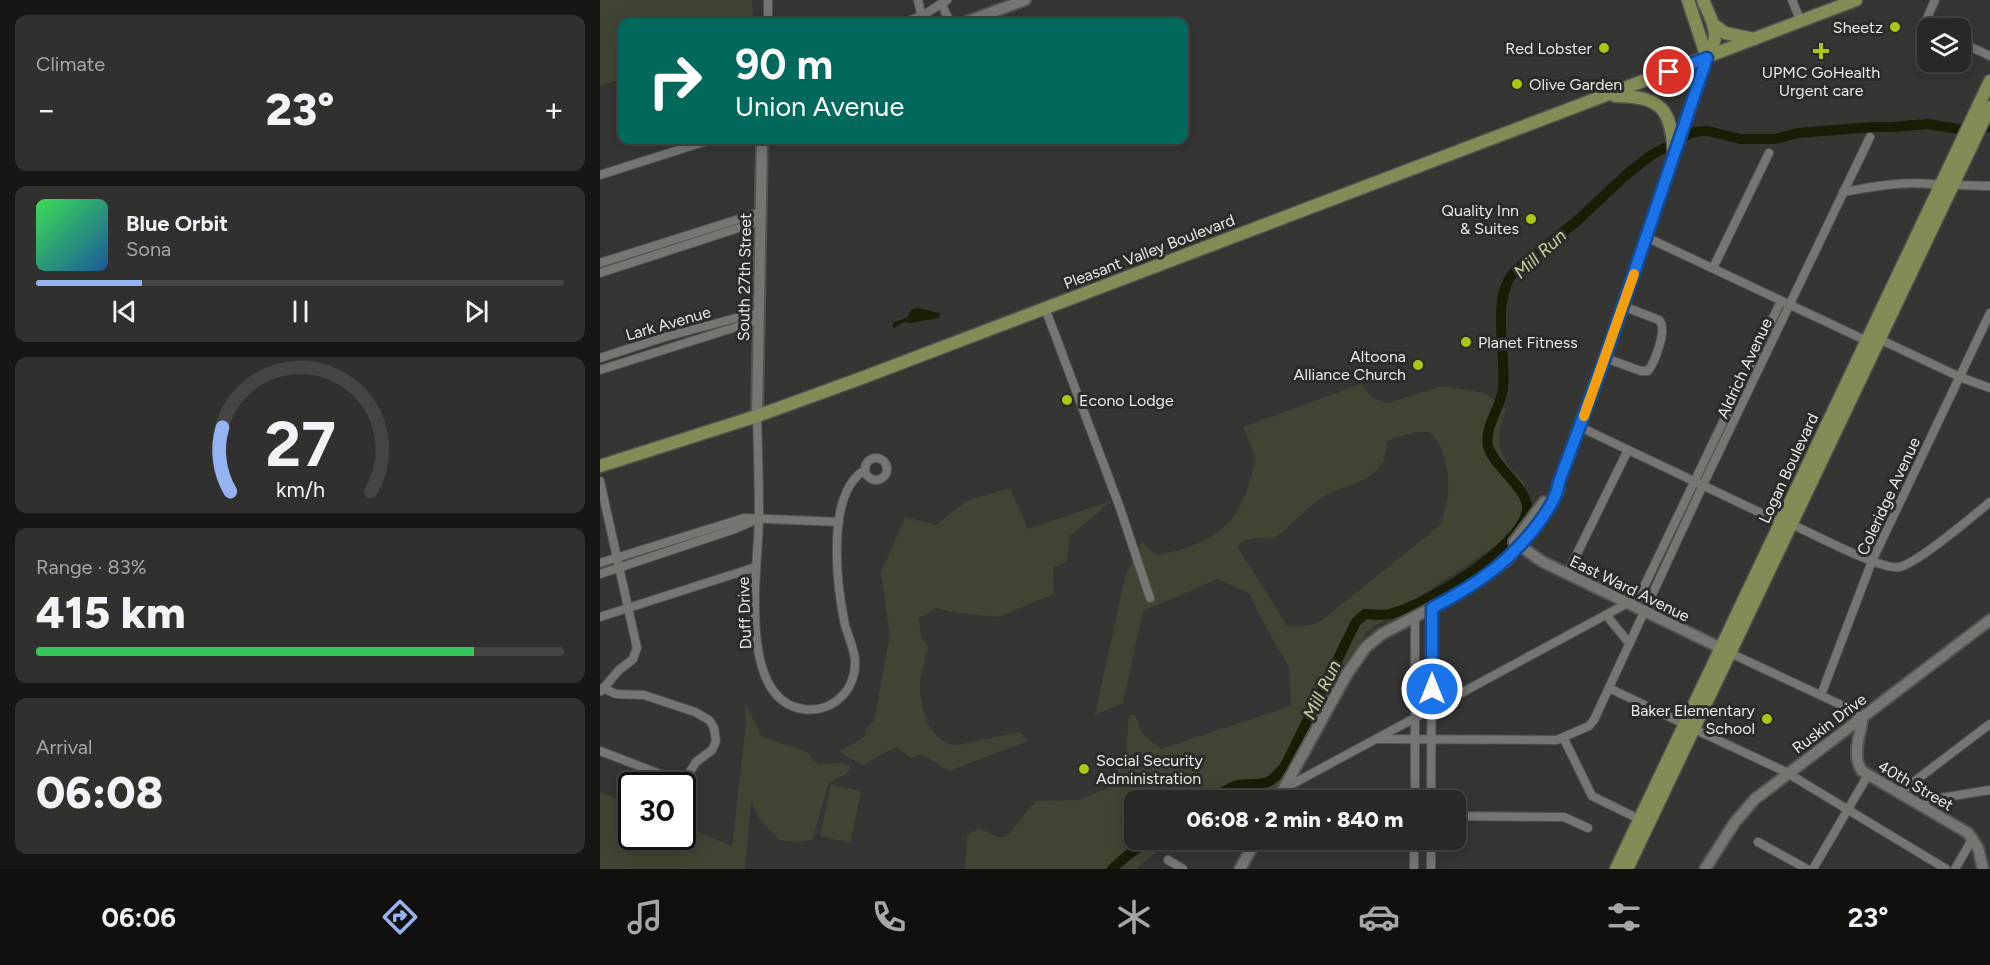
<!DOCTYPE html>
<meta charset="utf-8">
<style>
body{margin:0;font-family:Figtree,sans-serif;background:#30302e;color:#f1f3f6;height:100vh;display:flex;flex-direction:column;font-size:22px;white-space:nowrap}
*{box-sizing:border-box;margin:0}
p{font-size:20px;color:#a5a6a7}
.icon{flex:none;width:33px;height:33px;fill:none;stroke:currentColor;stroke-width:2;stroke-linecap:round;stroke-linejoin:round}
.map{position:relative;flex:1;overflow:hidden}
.panel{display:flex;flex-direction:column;gap:15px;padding:15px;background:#161615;width:600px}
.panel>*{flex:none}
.banner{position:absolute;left:18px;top:18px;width:570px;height:126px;border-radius:12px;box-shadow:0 3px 15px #0003,0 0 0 2px #444443;background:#00695c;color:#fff;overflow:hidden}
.fabs{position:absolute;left:1317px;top:18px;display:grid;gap:12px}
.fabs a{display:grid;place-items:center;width:54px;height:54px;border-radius:12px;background:#282826;box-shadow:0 3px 15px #0003,0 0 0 2px #444443;font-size:30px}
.speed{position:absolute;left:18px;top:772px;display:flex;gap:12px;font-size:30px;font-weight:700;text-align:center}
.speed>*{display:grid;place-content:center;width:78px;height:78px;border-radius:50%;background:#282826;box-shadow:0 3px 15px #0003,0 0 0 2px #444443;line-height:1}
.speed .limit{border:3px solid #111;border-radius:9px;background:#fff;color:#111}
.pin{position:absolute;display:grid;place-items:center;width:51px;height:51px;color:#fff;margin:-26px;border:3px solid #fff;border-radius:50%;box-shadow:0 2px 6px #0007}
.me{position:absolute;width:66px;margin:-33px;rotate:0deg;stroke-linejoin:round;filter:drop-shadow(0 0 4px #0008)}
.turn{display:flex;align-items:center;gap:21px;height:126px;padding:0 18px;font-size:27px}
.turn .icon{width:78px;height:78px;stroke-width:2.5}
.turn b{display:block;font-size:42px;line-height:51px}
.big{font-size:45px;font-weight:800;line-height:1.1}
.panel .tile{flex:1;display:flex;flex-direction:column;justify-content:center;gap:9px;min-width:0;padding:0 21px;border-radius:12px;background:#30302e}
.panel .dial{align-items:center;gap:0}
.dial svg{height:156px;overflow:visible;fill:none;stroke:#444443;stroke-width:7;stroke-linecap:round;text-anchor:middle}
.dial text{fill:#f1f3f6;stroke:none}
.song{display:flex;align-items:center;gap:18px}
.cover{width:72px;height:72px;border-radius:9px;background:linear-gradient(135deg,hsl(130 70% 55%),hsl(210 70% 35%))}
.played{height:6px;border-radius:3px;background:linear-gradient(90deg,#95b2f1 20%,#444443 20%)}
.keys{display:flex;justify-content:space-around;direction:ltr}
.heat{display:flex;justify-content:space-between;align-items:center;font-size:33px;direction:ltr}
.charge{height:9px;border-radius:4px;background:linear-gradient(90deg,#34c759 83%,#444443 0)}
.trip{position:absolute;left:524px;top:790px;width:342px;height:60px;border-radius:12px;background:#282826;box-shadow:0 3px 15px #0003,0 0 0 2px #444443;font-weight:800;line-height:60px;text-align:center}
.menu{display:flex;height:96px;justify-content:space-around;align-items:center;background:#10100f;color:#a5a6a7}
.menu .icon{width:42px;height:42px}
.menu .selected{color:#95b2f1}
.menu b{font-size:27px;color:#f1f3f6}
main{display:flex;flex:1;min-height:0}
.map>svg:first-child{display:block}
</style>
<main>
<section class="panel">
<div class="tile"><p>Climate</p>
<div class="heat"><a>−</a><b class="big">23°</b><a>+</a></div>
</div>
<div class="tile">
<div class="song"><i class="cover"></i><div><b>Blue Orbit</b><p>Sona</p></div></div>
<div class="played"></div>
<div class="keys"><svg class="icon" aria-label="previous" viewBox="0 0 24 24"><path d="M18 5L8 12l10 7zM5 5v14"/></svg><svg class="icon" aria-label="pause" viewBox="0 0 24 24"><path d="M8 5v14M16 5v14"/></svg><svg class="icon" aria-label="next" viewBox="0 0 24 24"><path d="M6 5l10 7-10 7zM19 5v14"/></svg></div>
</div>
<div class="tile dial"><svg viewBox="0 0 100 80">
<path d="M14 69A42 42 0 1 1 86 69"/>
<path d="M14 69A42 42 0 0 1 10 36" stroke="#95b2f1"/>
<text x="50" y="56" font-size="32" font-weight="700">27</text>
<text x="50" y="72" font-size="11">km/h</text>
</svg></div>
<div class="tile"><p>Range · 83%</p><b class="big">415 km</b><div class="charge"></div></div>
<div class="tile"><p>Arrival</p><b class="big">06:08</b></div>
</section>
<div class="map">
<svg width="1390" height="869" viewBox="0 0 1390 869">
<rect width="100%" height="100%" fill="#353633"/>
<g fill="#404432" fill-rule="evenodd">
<path d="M0 0H152L153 22H22V79L0 86Z"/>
<path d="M761 384 774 399 788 403 842 386 885 393 906 409C904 417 899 428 899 437 898 457 914 471 925 484L921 499 924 513 912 535 766 632 669 801H534V840H570L536 869H365L367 836 379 828 397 837H406L436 801 478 800 506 789 525 757 529 715H535L542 733 561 749 691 706 689 668 662 620 649 593 618 579 543 611 523 703 495 715 525 576 542 541 555 555C603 548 638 529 650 480 652 474 654 468 655 462 656 452 647 437 643 427ZM818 432H830C852 455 853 499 839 526L721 621 710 625 688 627 637 546C648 536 659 538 673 539 691 527 704 509 722 498 749 481 788 482 787 442L797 437Z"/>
<path d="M410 488 428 529 511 501 470 536 467 561 453 568 454 594 398 617 358 613 336 608 319 618 321 636 328 647C326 659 320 672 320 684 320 708 329 744 357 745L421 732 428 741 348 771 322 754 311 758 296 747 263 765C256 760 246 757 240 751L264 737 267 728 274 721 290 635 281 572 305 517 336 525 366 501Z"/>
<path d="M145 703 162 737 207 752 218 764 240 763 249 765 250 769 246 774 229 782 212 840 196 842 179 840 159 818 151 801 145 869H0V792L31 805 32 837H82L83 826 132 846 146 723Z"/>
<path d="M231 785 261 791 250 843 220 836Z"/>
</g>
<path fill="#181d04" d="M317 308 340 313 339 318 310 323 304 322 294 328 292 326 294 322 307 318 312 309Z"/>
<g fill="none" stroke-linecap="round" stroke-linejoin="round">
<g stroke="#181d04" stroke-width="10">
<path d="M609 801C618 796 629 786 639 785 666 781 665 790 685 766L756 622 765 614C774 615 784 616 793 613 827 604 920 548 927 511 931 490 893 467 888 446 884 427 901 407 903 389 907 354 889 297 916 270L977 221 1027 174 1050 156 1093 132 1108 131 1140 139H1175L1198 133 1273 127H1292L1328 124 1358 129 1390 127"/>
<path d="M512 869 529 854 551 840"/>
</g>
<defs>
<g id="street">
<path d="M318 0 323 22"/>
<path d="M1192 0 1201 22"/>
<path d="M342 5 350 22"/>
<path d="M168 22V0"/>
<path d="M305 22 322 16 347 0"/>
<path d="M1331 28 1324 25 1335 0"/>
<path d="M1360 42 1390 56"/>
<path d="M0 175 110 140"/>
<path d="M1352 185 1390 186"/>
<path d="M1243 192C1276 186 1307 180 1341 185"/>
<path d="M1046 237 1267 341"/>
<path d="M0 263 161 212"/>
<path d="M1113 268 1169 153"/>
<path d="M0 273 160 221"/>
<path d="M445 308 520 508 550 598"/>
<path d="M1279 339 1360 377 1390 388"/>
<path d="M0 358 65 337 151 314 157 318"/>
<path d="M1005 358 1041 371H1048C1055 361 1068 329 1059 320L1023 306"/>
<path d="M0 370 152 322 157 318"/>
<path d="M157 416C158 449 159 483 159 516 159 563 135 699 203 709 217 711 231 707 241 697 251 688 256 673 255 660 254 648 248 636 245 625 237 587 225 493 265 470"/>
<path d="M980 427 1180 522"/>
<circle cx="276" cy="469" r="11"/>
<path d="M0 481 37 648 33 659 19 670 1 691"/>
<path d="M1191 524C1212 533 1280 570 1299 567 1317 564 1373 516 1390 502"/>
<path d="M0 563 144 518 239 522"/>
<path d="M0 574 135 529 158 519"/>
<path d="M967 574 1028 450"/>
<path d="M1007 616 1029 643"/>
<path d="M0 617 156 567"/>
<path d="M815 617V801"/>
<path d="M1130 653 1252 710 1261 718"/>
<path d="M1009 688 1084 724"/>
<path d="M1221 695 1272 561 1390 313"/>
<path d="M1094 729 1184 771 1346 869"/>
<path d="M776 739 957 740 989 726 994 720 1103 485 1270 137"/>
<path d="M964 739 992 796 1039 819"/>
<path d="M0 751 73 779 86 778 96 762 112 750 116 741 114 728 109 720 95 712 44 695 16 694 3 688"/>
<path d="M685 788 1039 597 1181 301"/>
<path d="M1299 793 1390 724"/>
<path d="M831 801 832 608"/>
<path d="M1324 807 1328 800 1390 790"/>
<path d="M855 816 964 817 988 828"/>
<path d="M1158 842 1207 869"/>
<path d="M568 860 583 869"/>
<path d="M814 869V840"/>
<path d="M831 869V840"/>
<path d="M1213 869 1268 775"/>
<path d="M1355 869 1373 838"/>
</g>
<g id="secondary">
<path d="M366 22 425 0"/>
<path d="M157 416 162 140"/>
<path d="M914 542 943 562 1127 651"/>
<path d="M914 542 944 502"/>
<path d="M1261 718 1262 722C1259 737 1252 757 1262 771L1368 833 1378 848 1383 869"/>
<path d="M677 801 747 674 766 647 782 634 860 593 906 561 943 516 958 492 959 482 1005 358 1107 58"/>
<path d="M640 869 656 840"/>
<path d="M1105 869 1135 822 1155 799 1390 620"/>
</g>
<g id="primary">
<path d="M1088 0 1107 58"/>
<path d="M1103 0C1113 24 1122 34 1107 58"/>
<path d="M1113 24 1125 33 1154 39"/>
<path d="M1015 96C1062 96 1071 109 1074 154"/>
<path d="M0 466 157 416 259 379 1256 0"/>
<path d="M1016 869 1390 81"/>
<path d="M1027 869 1390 107"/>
</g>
</defs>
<use href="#street" stroke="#52534f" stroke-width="10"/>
<use href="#secondary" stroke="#52534f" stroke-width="14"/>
<use href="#primary" stroke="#52534f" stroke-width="15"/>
<use href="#street" stroke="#757671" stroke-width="8"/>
<use href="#secondary" stroke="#757671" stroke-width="10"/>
<use href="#primary" stroke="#828c57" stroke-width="12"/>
</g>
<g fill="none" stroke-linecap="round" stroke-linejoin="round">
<defs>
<path id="route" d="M832 689V608C878 584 910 562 941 520 949 508 957 497 959 482L1005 358 1107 58 1069 72"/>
</defs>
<use href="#route" stroke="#114b97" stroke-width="15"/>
<use href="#route" stroke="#1a73e8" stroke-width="10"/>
<path stroke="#f59e0b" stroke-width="10" d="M984 416 1034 274"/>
</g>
<g fill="#acc611" stroke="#2b2c29" stroke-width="2">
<circle cx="1295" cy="27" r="6"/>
<circle cx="1004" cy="48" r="6"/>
<path d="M1218 42h6v6h6v6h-6v6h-6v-6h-6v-6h6z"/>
<circle cx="917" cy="84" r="6"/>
<circle cx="931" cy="219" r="6"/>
<circle cx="866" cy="342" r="6"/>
<circle cx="818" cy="365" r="6"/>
<circle cx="467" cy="400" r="6"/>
<circle cx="1167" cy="719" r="6"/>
<circle cx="484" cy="769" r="6"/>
</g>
<g text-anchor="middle" stroke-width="6" stroke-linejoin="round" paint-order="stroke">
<g font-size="16" fill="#e8e9e6" stroke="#2b2c29" text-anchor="end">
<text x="1283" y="33">Sheetz</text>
<text x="992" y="54">Red Lobster</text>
<text x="1221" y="78" text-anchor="middle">UPMC GoHealth<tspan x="1221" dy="18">Urgent care</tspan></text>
<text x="929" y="90" text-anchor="start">Olive Garden</text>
<text x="919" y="216">Quality Inn<tspan x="919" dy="18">&amp; Suites</tspan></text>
<text x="878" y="348" text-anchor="start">Planet Fitness</text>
<text x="806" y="362">Altoona<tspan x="806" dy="18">Alliance Church</tspan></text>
<text x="479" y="406" text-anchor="start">Econo Lodge</text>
<text x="1155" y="716">Baker Elementary<tspan x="1155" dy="18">School</tspan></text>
<text x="496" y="766" text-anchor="start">Social Security<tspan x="496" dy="18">Administration</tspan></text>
</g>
<g font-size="16" fill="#e8e9e6" stroke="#2b2c29">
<text transform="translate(549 251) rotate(-21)" y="6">Pleasant Valley Boulevard</text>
<text transform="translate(144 277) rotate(-89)" y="6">South 27th Street</text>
<text transform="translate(68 323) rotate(-16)" y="6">Lark Avenue</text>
<text transform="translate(1144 368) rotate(-65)" y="6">Aldrich Avenue</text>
<text transform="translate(1188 468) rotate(-65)" y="6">Logan Boulevard</text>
<text transform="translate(1288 496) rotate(-65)" y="6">Coleridge Avenue</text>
<text transform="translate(1030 588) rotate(26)" y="6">East Ward Avenue</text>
<text transform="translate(144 613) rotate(-92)" y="6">Duff Drive</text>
<text transform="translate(1229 723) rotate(-37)" y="6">Ruskin Drive</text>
<text transform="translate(1316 785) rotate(30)" y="6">40th Street</text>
</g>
<g font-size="18" font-style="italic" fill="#c5d29b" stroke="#2b2c29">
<text transform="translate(940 254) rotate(-42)" y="6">Mill Run</text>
<text transform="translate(722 690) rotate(-64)" y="6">Mill Run</text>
</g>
</g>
</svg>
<div class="fabs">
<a><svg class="icon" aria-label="layers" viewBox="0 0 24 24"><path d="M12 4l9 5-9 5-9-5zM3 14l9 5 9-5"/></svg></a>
</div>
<div class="speed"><div class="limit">30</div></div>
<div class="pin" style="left:1069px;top:72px;background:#d93025"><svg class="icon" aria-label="arrive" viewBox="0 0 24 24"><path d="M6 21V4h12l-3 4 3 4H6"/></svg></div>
<svg class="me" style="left:832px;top:689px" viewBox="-20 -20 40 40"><circle r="17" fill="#1a73e8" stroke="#fff" stroke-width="3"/><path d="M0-11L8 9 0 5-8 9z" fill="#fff"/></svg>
<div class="trip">06:08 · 2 min · 840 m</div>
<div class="banner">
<div class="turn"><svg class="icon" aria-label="right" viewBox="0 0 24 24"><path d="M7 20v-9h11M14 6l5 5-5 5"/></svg><div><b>90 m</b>Union Avenue</div></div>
</div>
</div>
</main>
<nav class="menu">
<b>06:06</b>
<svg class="icon selected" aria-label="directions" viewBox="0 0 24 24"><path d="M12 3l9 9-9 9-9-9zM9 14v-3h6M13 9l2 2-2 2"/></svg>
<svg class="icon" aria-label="music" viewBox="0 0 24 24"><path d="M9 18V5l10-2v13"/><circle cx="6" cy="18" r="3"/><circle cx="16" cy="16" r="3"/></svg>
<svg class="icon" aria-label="phone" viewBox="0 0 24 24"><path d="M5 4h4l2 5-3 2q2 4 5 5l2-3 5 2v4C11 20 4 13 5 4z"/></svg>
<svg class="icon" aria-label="climate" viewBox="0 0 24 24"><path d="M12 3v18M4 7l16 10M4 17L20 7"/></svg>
<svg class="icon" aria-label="car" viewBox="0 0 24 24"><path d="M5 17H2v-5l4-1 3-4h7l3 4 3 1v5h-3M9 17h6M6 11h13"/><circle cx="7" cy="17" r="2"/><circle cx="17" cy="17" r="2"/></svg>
<svg class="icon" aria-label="filters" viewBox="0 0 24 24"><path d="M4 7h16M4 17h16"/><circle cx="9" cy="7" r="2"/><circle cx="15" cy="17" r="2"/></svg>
<b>23°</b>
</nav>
